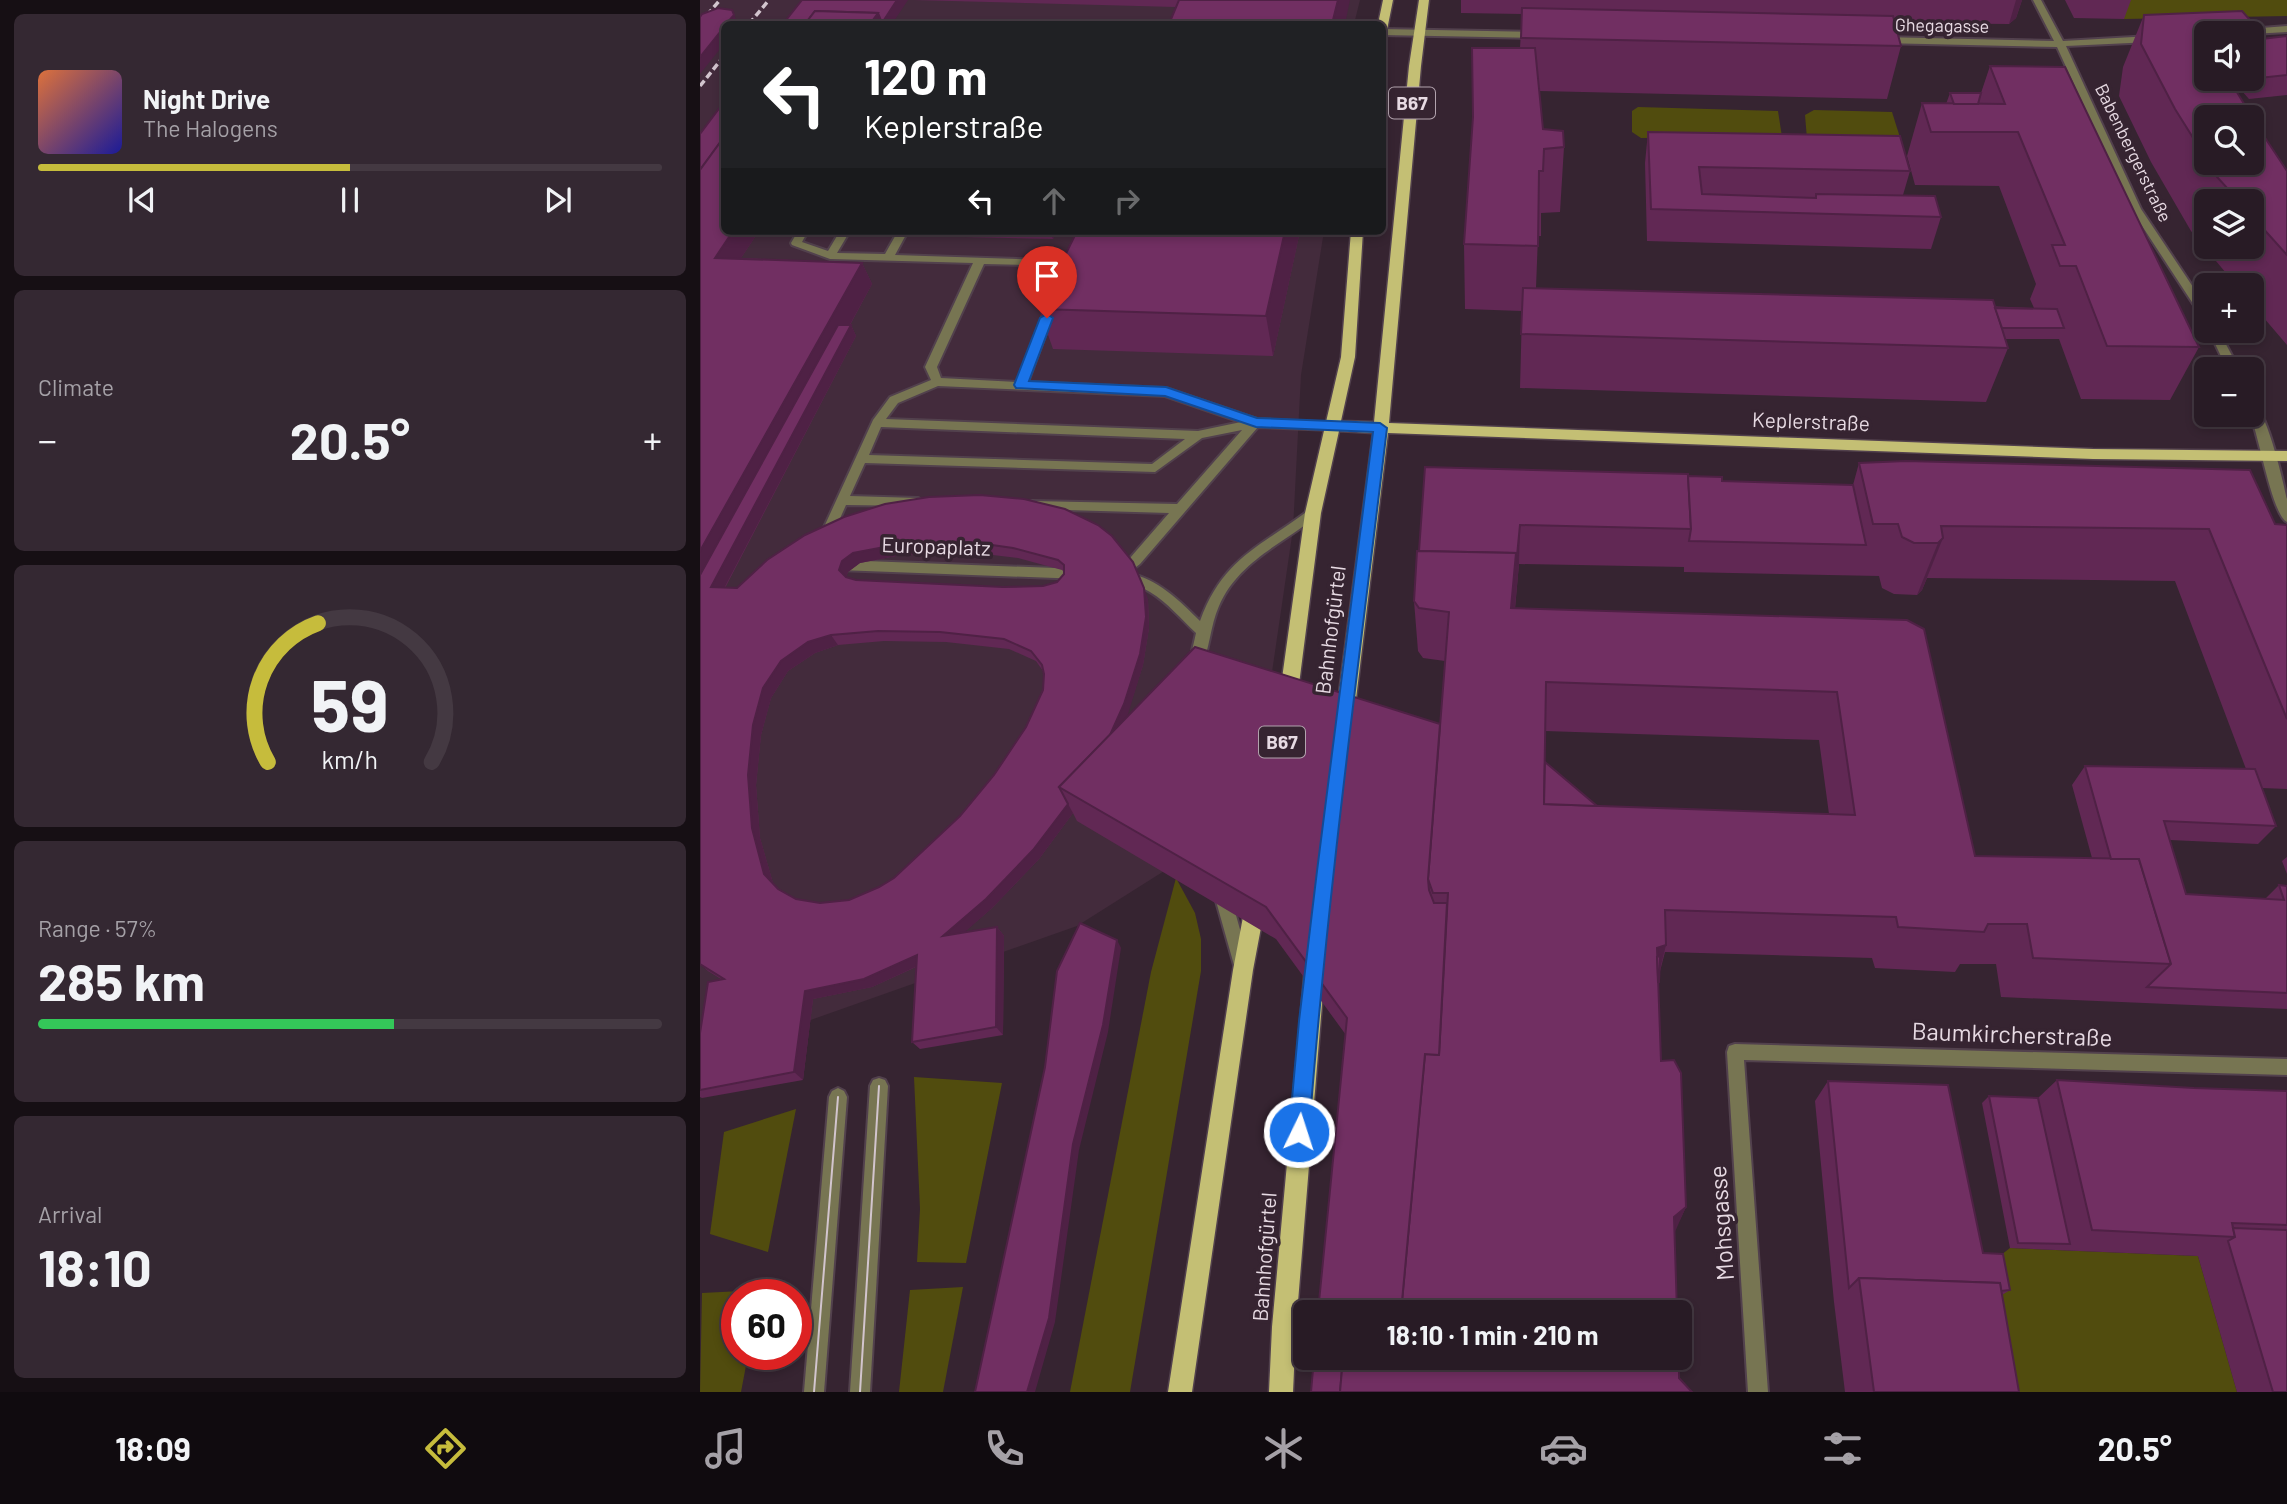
<!DOCTYPE html>
<meta charset="utf-8">
<style>
body{margin:0;font-family:Barlow,sans-serif;background:#342832;color:#f1f3f6;height:100vh;display:flex;flex-direction:column;font-size:26px;white-space:nowrap}
*{box-sizing:border-box;margin:0}
p{font-size:23px;color:#a5a1a7}
.icon{flex:none;width:38px;height:38px;fill:none;stroke:currentColor;stroke-width:2;stroke-linecap:round;stroke-linejoin:round}
.map{position:relative;flex:1;overflow:hidden}
.panel{display:flex;flex-direction:column;gap:14px;padding:14px;background:#160f14;width:700px}
.panel>*{flex:none}
.hud{position:absolute;left:21px;top:21px;width:665px;height:214px;border-radius:10px;box-shadow:0 4px 10px #0003,0 0 0 2px #443942;background:#202124;color:#fff;overflow:hidden}
.fabs{position:absolute;left:1494px;top:21px;display:grid;gap:14px}
.fabs a{display:grid;place-items:center;width:70px;height:70px;border-radius:10px;background:#281b25;box-shadow:0 4px 10px #0003,0 0 0 2px #443942;font-size:35px}
.speed{position:absolute;left:21px;top:1279px;display:flex;gap:14px;font-size:35px;font-weight:700;text-align:center}
.speed>*{display:grid;place-content:center;width:91px;height:91px;border-radius:50%;background:#281b25;box-shadow:0 4px 10px #0003,0 0 0 2px #443942;line-height:1}
.speed .limit{border:10px solid #d22;background:#fff;color:#111}
.pin{position:absolute;display:grid;place-items:center;width:60px;height:60px;color:#fff;margin:-72px -30px;border-radius:50% 50% 50% 0;rotate:-45deg;box-shadow:0 0 7px #0007}
.pin .icon{rotate:45deg}
.me{position:absolute;width:77px;margin:-38px;rotate:4deg;stroke-linejoin:round;filter:drop-shadow(0 0 5px #0008)}
.turn{display:flex;align-items:center;gap:24px;height:147px;padding:0 28px;font-size:32px}
.turn .icon{width:91px;height:91px;stroke-width:2.5}
.turn b{display:block;font-size:49px;line-height:60px}
.lanes{display:flex;align-items:center;height:66px;padding:0 28px;background:#0003;justify-content:center;gap:35px;direction:ltr}
.lanes .off{opacity:.35}
.big{font-size:52px;font-weight:700;line-height:1.1}
.panel .widget{flex:1;display:flex;flex-direction:column;justify-content:center;gap:10px;min-width:0;padding:0 24px;border-radius:10px;background:#342832}
.panel .dial{align-items:center;gap:0}
.dial svg{height:182px;overflow:visible;fill:none;stroke:#443942;stroke-width:7;stroke-linecap:round;text-anchor:middle}
.dial text{fill:#f1f3f6;stroke:none}
.song{display:flex;align-items:center;gap:21px}
.cover{width:84px;height:84px;border-radius:10px;background:linear-gradient(135deg,hsl(20 70% 55%),hsl(240 70% 35%))}
.played{height:7px;border-radius:4px;background:linear-gradient(90deg,#c6bc3c 50%,#443942 50%)}
.keys{display:flex;justify-content:space-around;direction:ltr}
.heat{display:flex;justify-content:space-between;align-items:center;font-size:38px;direction:ltr}
.charge{height:10px;border-radius:5px;background:linear-gradient(90deg,#34c759 57%,#443942 0)}
.trip{position:absolute;left:593px;top:1300px;width:399px;height:70px;border-radius:10px;background:#281b25;box-shadow:0 4px 10px #0003,0 0 0 2px #443942;font-weight:700;line-height:70px;text-align:center}
.tab-bar{display:flex;height:112px;justify-content:space-around;align-items:center;background:#100b0f;color:#a5a1a7}
.tab-bar .icon{width:49px;height:49px}
.tab-bar .active{color:#c6bc3c}
.tab-bar b{font-size:32px;color:#f1f3f6}
main{display:flex;flex:1;min-height:0}
.map>svg:first-child{display:block}
</style>
<main>
<section class="panel">
<div class="widget">
<div class="song"><i class="cover"></i><div><b>Night Drive</b><p>The Halogens</p></div></div>
<div class="played"></div>
<div class="keys"><svg class="icon" aria-label="previous" viewBox="0 0 24 24"><path d="M18 5L8 12l10 7zM5 5v14"/></svg><svg class="icon" aria-label="pause" viewBox="0 0 24 24"><path d="M8 5v14M16 5v14"/></svg><svg class="icon" aria-label="next" viewBox="0 0 24 24"><path d="M6 5l10 7-10 7zM19 5v14"/></svg></div>
</div>
<div class="widget"><p>Climate</p>
<div class="heat"><a>−</a><b class="big">20.5°</b><a>+</a></div>
</div>
<div class="widget dial"><svg viewBox="0 0 100 80">
<path d="M14 69A42 42 0 1 1 86 69"/>
<path d="M14 69A42 42 0 0 1 36 8" stroke="#c6bc3c"/>
<text x="50" y="56" font-size="32" font-weight="700">59</text>
<text x="50" y="72" font-size="11">km/h</text>
</svg></div>
<div class="widget"><p>Range · 57%</p><b class="big">285 km</b><div class="charge"></div></div>
<div class="widget"><p>Arrival</p><b class="big">18:10</b></div>
</section>
<div class="map">
<svg width="1587" height="1392" viewBox="0 0 1587 1392">
<rect width="100%" height="100%" fill="#362431"/>
<path fill="#432b3c" d="M0 0H660L654 24H24V231H624L601 375 593 529 550 822 518 837 377 926 0 1059Z"/>
<g fill="#514c0e">
<path d="M1413 0H1587V16L1424 19Z"/>
<path d="M938 107 1078 111 1082 137 941 138 932 132V111Z"/>
<path d="M1114 110 1192 112 1203 147 1107 139 1105 115Z"/>
<path d="M476 878 495 913 501 939V971L430 1392H370L451 972Z"/>
<path d="M214 1077 302 1083 266 1263 217 1262 220 1209Z"/>
<path d="M96 1109 68 1252 10 1234 24 1132Z"/>
<path d="M1310 1248 1498 1256 1537 1392H1279L1283 1269Z"/>
<path d="M263 1287 243 1392H199L210 1290Z"/>
<path d="M61 1290 60 1295H37V1354L48 1355 41 1392H0L2 1293Z"/>
</g>
<g fill="none" stroke-linecap="round" stroke-linejoin="round">
<defs>
<g id="lane">
<path d="M98 231H108L102 242 128 251 140 231H150L137 253 185 254 198 231H208L195 255 375 261V265L371 266 284 264 237 367 241 378 317 382 345 309 350 306 355 309 328 382 466 388 557 419 638 423V429L634 430 558 427 440 564 428 573C458 579 479 600 500 621 523 558 560 547 609 510H617L619 513 617 516C582 544 538 562 519 606 510 626 510 649 501 668H491L489 664 496 633C481 619 468 603 450 592 437 584 421 584 411 573L430 558 469 513 332 509 326 505 332 501 477 504 542 430 502 438 455 472 165 463 150 496 218 498 224 502 218 506 146 505 130 541H120L119 538 173 420 190 397 231 380 225 367 273 263 130 259 92 245 91 243ZM238 386 465 396 541 422 498 431 186 419 198 403ZM181 427 485 439 452 464 169 455Z"/>
<path d="M139 560 382 569 389 574 382 579 139 570 133 565Z"/>
<path d="M522 887 528 889 530 894 550 965 548 970 542 973 536 970 534 965 514 894 516 889Z"/>
<path d="M179 1078 185 1080 188 1086 170 1392H150L170 1086 173 1080Z"/>
<path d="M138 1088 144 1091 147 1097 124 1392H104L129 1097 132 1091Z"/>
</g>
<g id="street">
<path d="M1333 0H1341L1363 41 1451 36 1455 39 1451 42 1366 46 1441 209 1507 308V320L1503 319 1431 209 1357 47 1181 43 1177 40 1181 37 1354 41Z"/>
<path d="M1587 26V32L1552 34 1532 33 1536 30Z"/>
<path d="M682 29 839 32 843 35 839 38 682 35Z"/>
<path d="M1509 331H1519L1539 369H1527Z"/>
<path d="M1552 402C1567 410 1583 481 1587 499 1587 506 1587 514 1587 522 1572 515 1559 435 1550 415H1552Z"/>
<path d="M1035 1044 1587 1059V1075L1044 1060 1068 1392H1048L1027 1052 1029 1046Z"/>
</g>
<g id="primary">
<path d="M683 0H693L687 30 682 33V24H678Z"/>
<path d="M719 0H729L721 66 689 423 1393 449 1587 451V461L1393 459 688 433 654 716 651 721 645 723 639 721 636 716 673 433 639 431 621 513 597 700 594 705H582L579 700 605 513 641 357 651 231H663L655 357 641 421 674 422 709 66Z"/>
<path d="M556 892 563 895 566 901 553 970 492 1392H468L533 970 546 901 549 895Z"/>
<path d="M615 958 622 960 625 967 596 1327 593 1392H569L572 1327 605 967 608 960Z"/>
</g>
</defs>
<use href="#lane" stroke="#52414d" stroke-width="4"/>
<use href="#street" stroke="#52414d" stroke-width="4"/>
<use href="#primary" stroke="#52414d" stroke-width="3"/>
<use href="#lane" fill="#777552" fill-rule="evenodd"/>
<use href="#street" fill="#777552" fill-rule="evenodd"/>
<use href="#primary" fill="#c4bf74" fill-rule="evenodd"/>
<g stroke="#d2c5ce" stroke-width="2">
<path d="M114 1392 138 1097"/>
<path d="M160 1392 179 1086"/>
</g>
<g stroke="#d2c5ce" stroke-width="3.5" stroke-dasharray="7 3.5" stroke-linecap="butt">
<path d="M0 23 20 0"/>
<path d="M49 24 69 0"/>
<path d="M0 86 24 56"/>
</g>
</g>
<g fill="#612854" fill-rule="evenodd">
<path d="M213 0H650L476 7Z"/>
<path d="M761 0H1322L1316 18 1309 24 1195 23 1201 46 1187 99 839 91 843 129 864 147 860 212 841 213V236H838L836 288 1334 308 1330 299 1336 284 1299 186 1215 185 1207 156 1222 103 1246 104 1250 93H1281L1290 66 1499 347 1470 400 1381 399 1359 339H1305L1308 348 1286 402 820 388 822 311 765 309 764 244 773 123 772 48H820L822 14 761 13Z"/>
<path d="M1365 0H1431L1424 19 1374 18Z"/>
<path d="M1444 15 1558 29 1553 40 1587 36V95L1549 99 1533 81 1531 82 1507 117V163H1552L1587 171V345L1552 304V285H1536L1491 231 1451 162 1419 96 1423 67ZM1507 33H1552V79H1507ZM1507 201H1552V247H1507Z"/>
<path d="M948 132 1210 171 1203 195 1241 217 1231 249 947 241 945 163Z"/>
<path d="M24 231H59L41 258 162 263 172 284 150 325H151L156 336 25 588H37L229 497 448 599 449 628 443 665 426 718 740 724 745 661 723 658 718 651 714 601 717 551 988 476 1022 481 1153 485 1159 463 1575 524 1587 525V789L1562 788 1576 826 1558 844 1470 840 1486 894 1565 899 1579 885 1587 886V1009L1301 997 1296 964H1260L1255 972 1175 968 1172 958 965 952 959 975 958 984 961 1061 986 1207 974 1232 646 1035 576 939 377 821 373 813 339 859 292 908 263 933 297 927 304 936 303 1035 220 1049 212 1042 216 967 172 987 113 999 103 1080 2 1098 0 1097V1033L21 979 8 971 0 964ZM276 553 318 558 362 570 364 572V574L357 582 343 586 303 587 156 580 146 577 148 572 160 563 201 555ZM819 564 984 567V572L1179 576 1182 588 1194 594 1217 595 1222 590 1227 578 1475 581 1546 769 1385 766 1372 785 1392 858 1275 856 1207 620 815 609ZM184 641 246 642 309 649 336 661 343 671V690L326 727 294 775 260 816 194 878 179 887 149 900 120 903 96 899 80 890 73 883 60 838 56 785 61 735 71 698 88 671 115 653 138 645ZM845 731 1119 740 1129 814 897 806 845 762Z"/>
<path d="M219 231H357L353 239 221 236Z"/>
<path d="M600 231 573 356 353 349 339 309Z"/>
<path d="M1587 857V874L1582 861Z"/>
<path d="M1357 1080 1494 1088 1587 1091V1392H1537L1498 1256 1310 1248 1282 1103 1289 1096 1338 1098Z"/>
<path d="M1128 1081 1283 1253 1310 1290 1302 1295 1319 1392H1145L1134 1302 1115 1101Z"/>
</g>
<g fill="#4f2145">
<path d="M197 0H208L192 24H170L178 13Z"/>
<path d="M638 0H650L645 24H632Z"/>
<path d="M1316 0H1322L1316 18 1309 24Z"/>
<path d="M32 10 38 24H26Z"/>
<path d="M24 27V44L0 74V57Z"/>
<path d="M33 231H59L27 279 15 258Z"/>
<path d="M350 231H357L353 239Z"/>
<path d="M585 231H600L573 356 566 316Z"/>
<path d="M162 263 172 284 0 600V551Z"/>
<path d="M151 325 156 336 19 598 11 587Z"/>
<path d="M820 525 819 564 810 659 811 608Z"/>
<path d="M1243 538 1222 590 1217 595 1238 543Z"/>
<path d="M195 545 201 555 160 563 148 572 145 581 139 570 142 561 153 553Z"/>
<path d="M444 588 448 599 449 628 443 665 428 714 411 751 407 741Z"/>
<path d="M131 635 138 645 115 653 88 671 71 698 61 735 56 785 60 838 73 883 86 898 64 874 52 828 48 775 53 725 63 688 81 661 108 642Z"/>
<path d="M368 804 373 813 339 859 292 908 250 945 243 936Z"/>
<path d="M297 927 304 936 303 1035 296 1027Z"/>
<path d="M417 940 421 948 408 1032 379 1150 355 1322 335 1392H327L373 1144Z"/>
<path d="M966 945 957 982V948Z"/>
<path d="M217 955 224 963 172 987 113 999 103 1080 94 1072 105 991Z"/>
<path d="M986 1207 974 1234V1217Z"/>
</g>
<g fill="#712f62" stroke="#4f2145" stroke-width="2" fill-rule="evenodd">
<path d="M102 0H197L182 23 178 13 115 11 105 24H83Z"/>
<path d="M479 0H638L632 24H469Z"/>
<path d="M18 8 32 10 34 15 26 24H24V27L0 57V17L2 14Z"/>
<path d="M822 8 1193 16 1201 46 821 38Z"/>
<path d="M115 11 178 13 170 24H105Z"/>
<path d="M1542 11 1558 29 1502 31 1507 40V79H1529L1552 117H1507V160L1475 109 1441 44 1444 15Z"/>
<path d="M1587 36V75L1559 78 1552 70 1553 40Z"/>
<path d="M772 48H835L843 129 863 131 864 147 844 149 843 171H839L838 246 764 244 773 117Z"/>
<path d="M1290 66 1365 67 1499 347 1407 346 1376 266H1360L1352 245H1365L1318 132H1231L1222 103 1305 104Z"/>
<path d="M1250 93H1281L1278 104H1254Z"/>
<path d="M24 102V137L0 170V134Z"/>
<path d="M1552 118 1587 171V255L1552 216V201H1539L1517 177 1508 163H1552Z"/>
<path d="M948 132 1200 136 1210 171 999 167 1002 194 1116 198V194L1235 196 1241 217 951 209Z"/>
<path d="M24 137V231H33L15 258 162 263 0 551V170Z"/>
<path d="M377 231H585L566 316 339 309Z"/>
<path d="M823 288 1293 300 1308 348 821 334Z"/>
<path d="M1295 308 1357 309 1364 328H1302Z"/>
<path d="M138 325H151L11 587 37 588 67 560 105 535 144 517 185 504 229 497 280 495 324 499 365 509 398 525 412 536 433 562 444 588 446 617 440 654 424 704 410 735 359 787 368 804 333 850 286 899 243 936 297 927 296 1027 212 1042 217 955 164 979 105 991 94 1072 0 1090V1033L8 982 24 979 0 964V575ZM271 542 313 548 358 560 364 565V574L357 582 343 586 303 587 156 580 146 577 139 570 142 561 153 553 195 545ZM178 631 240 632 304 639 331 651 342 665 344 674 343 690 326 727 294 775 260 816 194 878 179 887 149 900 120 903 96 899 78 889 64 874 52 828 48 775 53 725 63 688 81 661 108 642 131 635Z"/>
<path d="M1206 461 1550 470 1575 524 1587 525V719L1509 529 1241 526 1243 538 1238 543H1214L1202 537 1198 524H1173L1159 463Z"/>
<path d="M725 467 988 474 991 529 820 525 816 566V553L719 551Z"/>
<path d="M988 476 1022 477V481L1153 485 1166 545 989 541 991 529Z"/>
<path d="M717 551 816 553 811 608 1207 620 1224 629 1275 856 1439 859 1471 964 1333 958 1327 924H1288L1284 932 1198 927 1196 917 965 910 966 945 957 948 961 1061 974 1060 981 1073 986 1207 974 1217 977 1312H701L725 1054 739 1055 748 893H733L728 879 749 612 719 608 714 601ZM846 682 1137 692 1155 815 844 804Z"/>
<path d="M495 647 740 724 728 879 729 890 734 903H747L739 1055 725 1054 701 1312H618L647 1018 566 907 359 787Z"/>
<path d="M845 762 897 806 844 804Z"/>
<path d="M1385 766 1555 769 1576 826 1464 821 1486 894 1584 900 1579 885 1587 886V993L1447 987 1471 964 1439 859H1411Z"/>
<path d="M380 923 417 940 403 1025 373 1144 349 1318 327 1392H275L345 1067 357 971Z"/>
<path d="M960 956 959 982H958L957 957Z"/>
<path d="M1357 1080 1494 1088 1587 1091V1225L1532 1223 1535 1237 1392 1230Z"/>
<path d="M1128 1081 1248 1085 1283 1253 1303 1254 1310 1290 1301 1291 1300 1283 1159 1278 1149 1288Z"/>
<path d="M1289 1096 1338 1098 1370 1244 1318 1243Z"/>
<path d="M1533 1228 1587 1230V1392H1573L1528 1241 1535 1237Z"/>
<path d="M1159 1278 1300 1283 1319 1392H1174Z"/>
<path d="M614 1358H643L640 1392H611Z"/>
<path d="M643 1358H979V1378L992 1392H640Z"/>
</g>
<path fill="#1a73e8" stroke="#114b97" stroke-width="2" d="M347 314 353 318 329 381 466 387 557 418 680 423 687 428C659 662 627 897 609 1132L606 1139 599 1142 592 1139 589 1132 599 1021 617 871 673 432 556 427 465 396 316 388 314 385 340 318Z"/>
<g text-anchor="middle" stroke-width="7" stroke-linejoin="round" paint-order="stroke">
<g font-size="18" fill="#e7dae3" stroke="#362431">
<text transform="translate(1242 26) rotate(1)" y="6">Ghegagasse</text>
<text transform="translate(1433 153) rotate(64)" y="6">Babenbergerstraße</text>
</g>
<g fill="#362431" stroke="#b2a3ae" stroke-width="2">
<rect x="689" y="87.5" width="46" height="31" rx="5"/>
<rect x="559" y="726.5" width="46" height="31" rx="5"/>
</g>
<g font-size="19" font-weight="bold" fill="#e7dae3">
<text x="712" y="110">B67</text>
<text x="582" y="749">B67</text>
</g>
<g font-size="21" fill="#e7dae3" stroke="#362431">
<text transform="translate(1111 422) rotate(2)" y="7">Keplerstraße</text>
<text transform="translate(236 547) rotate(2)" y="7">Europaplatz</text>
<text transform="translate(631 630) rotate(-83)" y="7">Bahnhofgürtel</text>
<text transform="translate(565 1257) rotate(-86)" y="7">Bahnhofgürtel</text>
</g>
<g font-size="24" fill="#e7dae3" stroke="#362431">
<text transform="translate(1312 1035) rotate(2)" y="8">Baumkircherstraße</text>
<text transform="translate(1022 1223) rotate(-94)" y="8">Mohsgasse</text>
</g>
</g>
</svg>
<div class="fabs">
<a><svg class="icon" aria-label="sound" viewBox="0 0 24 24"><path d="M4 9h4l5-4v14l-5-4H4zM17 9q2 3 0 6"/></svg></a>
<a><svg class="icon" aria-label="search" viewBox="0 0 24 24"><circle cx="10" cy="10" r="6"/><path d="M15 15l6 6"/></svg></a>
<a><svg class="icon" aria-label="layers" viewBox="0 0 24 24"><path d="M12 4l9 5-9 5-9-5zM3 14l9 5 9-5"/></svg></a>
<a>+</a>
<a>−</a>
</div>
<div class="speed"><div class="limit">60</div></div>
<div class="pin" style="left:347px;top:318px;background:#d93025"><svg class="icon" aria-label="arrive" viewBox="0 0 24 24"><path d="M6 21V4h12l-3 4 3 4H6"/></svg></div>
<svg class="me" style="left:599px;top:1132px" viewBox="-20 -20 40 40"><circle r="17" fill="#1a73e8" stroke="#fff" stroke-width="3"/><path d="M0-11L8 9 0 5-8 9z" fill="#fff"/></svg>
<div class="trip">18:10 · 1 min · 210 m</div>
<div class="hud">
<div class="turn"><svg class="icon" aria-label="left" viewBox="0 0 24 24"><path d="M17 20v-9H6M10 6l-5 5 5 5"/></svg><div><b>120 m</b>Keplerstraße</div></div>
<div class="lanes"><svg class="icon" aria-label="left" viewBox="0 0 24 24"><path d="M17 20v-9H6M10 6l-5 5 5 5"/></svg><svg class="icon off" aria-label="ahead" viewBox="0 0 24 24"><path d="M12 20V5M6 11l6-6 6 6"/></svg><svg class="icon off" aria-label="right" viewBox="0 0 24 24"><path d="M7 20v-9h11M14 6l5 5-5 5"/></svg></div>
</div>
</div>
</main>
<nav class="tab-bar">
<b>18:09</b>
<svg class="icon active" aria-label="directions" viewBox="0 0 24 24"><path d="M12 3l9 9-9 9-9-9zM9 14v-3h6M13 9l2 2-2 2"/></svg>
<svg class="icon" aria-label="music" viewBox="0 0 24 24"><path d="M9 18V5l10-2v13"/><circle cx="6" cy="18" r="3"/><circle cx="16" cy="16" r="3"/></svg>
<svg class="icon" aria-label="phone" viewBox="0 0 24 24"><path d="M5 4h4l2 5-3 2q2 4 5 5l2-3 5 2v4C11 20 4 13 5 4z"/></svg>
<svg class="icon" aria-label="climate" viewBox="0 0 24 24"><path d="M12 3v18M4 7l16 10M4 17L20 7"/></svg>
<svg class="icon" aria-label="car" viewBox="0 0 24 24"><path d="M5 17H2v-5l4-1 3-4h7l3 4 3 1v5h-3M9 17h6M6 11h13"/><circle cx="7" cy="17" r="2"/><circle cx="17" cy="17" r="2"/></svg>
<svg class="icon" aria-label="filters" viewBox="0 0 24 24"><path d="M4 7h16M4 17h16"/><circle cx="9" cy="7" r="2"/><circle cx="15" cy="17" r="2"/></svg>
<b>20.5°</b>
</nav>
